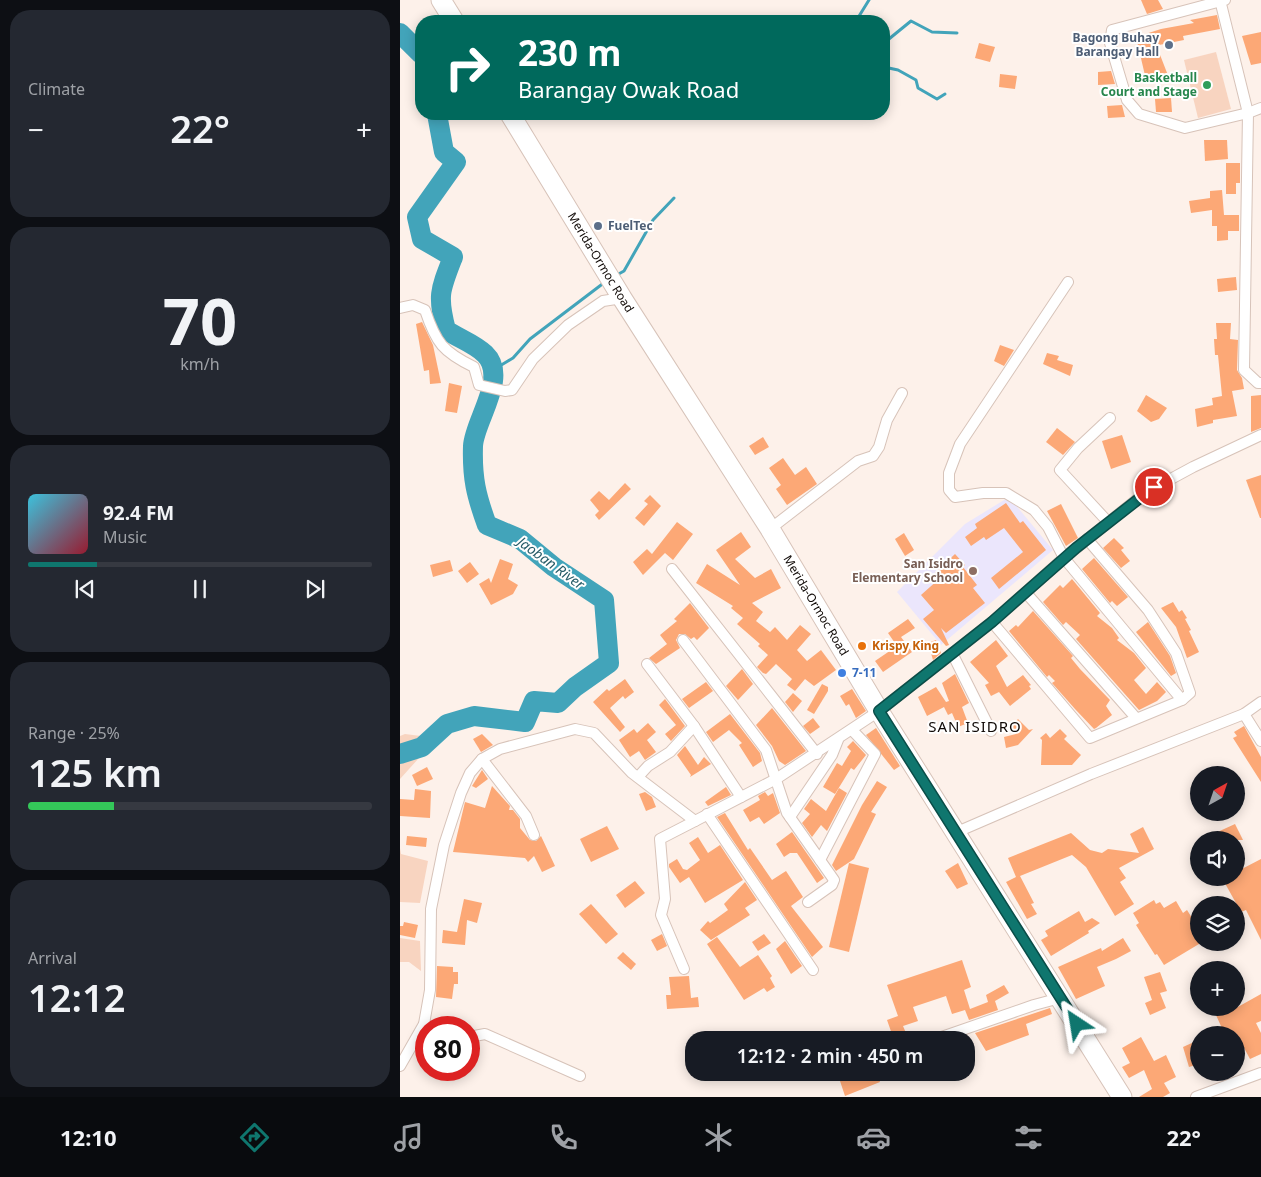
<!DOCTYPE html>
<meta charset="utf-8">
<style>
body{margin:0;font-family:"Noto Sans",sans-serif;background:#242831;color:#f1f3f6;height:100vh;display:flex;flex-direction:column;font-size:19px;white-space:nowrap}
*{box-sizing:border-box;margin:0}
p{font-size:16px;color:#9ea1a6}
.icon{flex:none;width:28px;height:28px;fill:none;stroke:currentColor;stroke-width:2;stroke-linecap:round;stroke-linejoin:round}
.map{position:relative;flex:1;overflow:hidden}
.details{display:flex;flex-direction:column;gap:10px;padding:10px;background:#0d0f14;width:400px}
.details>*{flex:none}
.guide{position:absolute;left:15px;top:15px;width:475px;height:105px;border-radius:20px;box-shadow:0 2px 12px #0003;background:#00695c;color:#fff;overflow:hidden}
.needle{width:32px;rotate:40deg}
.controls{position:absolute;left:790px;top:766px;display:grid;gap:10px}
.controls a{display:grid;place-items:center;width:55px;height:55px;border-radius:50%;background:#171b24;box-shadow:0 2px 12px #0003;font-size:25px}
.speed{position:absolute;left:15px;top:1016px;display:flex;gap:10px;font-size:25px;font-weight:700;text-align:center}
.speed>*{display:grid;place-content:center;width:65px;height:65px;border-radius:50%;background:#171b24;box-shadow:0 2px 12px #0003;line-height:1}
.speed .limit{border:8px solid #d22;background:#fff;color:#111}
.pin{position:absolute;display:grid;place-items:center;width:42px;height:42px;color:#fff;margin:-21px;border:2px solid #fff;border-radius:50%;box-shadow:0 1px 5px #0007}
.me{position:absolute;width:55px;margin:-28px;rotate:327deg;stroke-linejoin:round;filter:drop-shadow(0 0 4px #0008)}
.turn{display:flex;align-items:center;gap:18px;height:105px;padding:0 20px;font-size:22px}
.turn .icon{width:65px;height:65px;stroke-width:2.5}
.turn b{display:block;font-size:35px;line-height:42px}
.big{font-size:38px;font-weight:600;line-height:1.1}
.details .widget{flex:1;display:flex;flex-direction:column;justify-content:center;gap:8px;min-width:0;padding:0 18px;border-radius:20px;background:#242831}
.details .dial{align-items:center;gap:0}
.dial b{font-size:65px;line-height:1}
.song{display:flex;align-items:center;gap:15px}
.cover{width:60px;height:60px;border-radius:8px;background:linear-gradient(135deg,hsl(190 70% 55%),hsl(350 70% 35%))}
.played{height:5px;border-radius:2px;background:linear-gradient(90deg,#0f766e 20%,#363941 20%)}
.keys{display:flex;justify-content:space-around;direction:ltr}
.heat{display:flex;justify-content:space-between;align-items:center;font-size:28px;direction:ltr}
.charge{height:8px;border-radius:4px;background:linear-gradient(90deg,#34c759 25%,#363941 0)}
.trip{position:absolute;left:285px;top:1031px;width:290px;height:50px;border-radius:20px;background:#171b24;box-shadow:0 2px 12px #0003;font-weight:600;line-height:50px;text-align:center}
.menu{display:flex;height:80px;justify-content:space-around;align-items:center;background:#090b0e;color:#9ea1a6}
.menu .icon{width:35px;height:35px}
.menu .on{color:#0f766e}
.menu b{font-size:22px;color:#f1f3f6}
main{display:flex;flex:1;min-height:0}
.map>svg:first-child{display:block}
</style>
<main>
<section class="details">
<div class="widget"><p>Climate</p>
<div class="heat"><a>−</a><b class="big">22°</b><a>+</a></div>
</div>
<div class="widget dial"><b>70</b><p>km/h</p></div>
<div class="widget">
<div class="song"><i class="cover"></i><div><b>92.4 FM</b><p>Music</p></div></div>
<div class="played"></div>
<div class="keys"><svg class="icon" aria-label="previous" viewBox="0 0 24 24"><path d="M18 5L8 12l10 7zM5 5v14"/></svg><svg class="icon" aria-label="pause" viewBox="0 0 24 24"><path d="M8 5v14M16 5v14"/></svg><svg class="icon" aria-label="next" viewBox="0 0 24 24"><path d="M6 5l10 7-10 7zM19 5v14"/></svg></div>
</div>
<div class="widget"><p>Range · 25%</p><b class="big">125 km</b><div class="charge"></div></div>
<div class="widget"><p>Arrival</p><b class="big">12:12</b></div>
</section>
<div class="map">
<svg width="861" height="1097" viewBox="0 0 861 1097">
<rect width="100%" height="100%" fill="#fdf1ea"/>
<path fill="#ebe6fc" d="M609 497 653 550 541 645 497 592 565 524Z"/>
<g fill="#f8d4c0">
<path d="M816 52 831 109 798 118 784 60Z"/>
<path d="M5 734 37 738 0 779V736Z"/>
<path d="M0 848 1 854 28 861 20 903 0 902Z"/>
<path d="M0 938 20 941 21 971 9 962H0Z"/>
</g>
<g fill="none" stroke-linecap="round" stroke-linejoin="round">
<g stroke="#42a4ba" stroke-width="3">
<path d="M456 21 469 0"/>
<path d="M484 43 511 21 532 32 557 33"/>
<path d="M484 67 498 70 516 80 518 88 537 99 545 94"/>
<path d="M215 276 224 271 253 220 274 198"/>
<path d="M93 370 113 358 130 339 205 282"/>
</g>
<g stroke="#42a4ba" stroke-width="20">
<path d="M0 33 21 54"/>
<path d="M0 754 22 747 47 724 74 716 125 722 134 701 158 703 175 687 209 663 204 600 154 567 120 539 87 525C76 495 72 478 73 446 74 421 109 377 85 354 75 344 58 338 46 330 37 296 40 290 53 257L22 239 17 217 56 162 44 152 37 114"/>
</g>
</g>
<g fill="#fca876">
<path d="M741 0H758L763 9 747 14Z"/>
<path d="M817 15 820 29 783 36 784 40 759 45 757 47 769 78 747 84 736 37 761 29 794 23 790 20Z"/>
<path d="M861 32V63L851 65 842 36Z"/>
<path d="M579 43 595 47 590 62 575 58Z"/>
<path d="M711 71 715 84 698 85V72Z"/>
<path d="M600 74 617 76 615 89 599 87Z"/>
<path d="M771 98 772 112H756L755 99Z"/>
<path d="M722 105 725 117 708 118 707 106Z"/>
<path d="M804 140H827L828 159 805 161Z"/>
<path d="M826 163H840V183H836V194H826Z"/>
<path d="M822 190 824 215H839V231H828V240L817 241V226H812V210L791 213 789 201 810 198V191Z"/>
<path d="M836 277 837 290 818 292 817 279Z"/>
<path d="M22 322 33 345 41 383 30 384 29 370 24 371 16 324Z"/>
<path d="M816 323H831L830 339 838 340 837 370 842 378 844 389 832 391 837 416 813 420V423L797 427 795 409 813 405 812 398 822 396 818 355H815L814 339H817Z"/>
<path d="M600 345 614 350 604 366 594 361Z"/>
<path d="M647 353 659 356 657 360 673 365 670 376 643 364Z"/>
<path d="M49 383 62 386 57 413 45 411Z"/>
<path d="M746 395 767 408 759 419 751 422 737 411Z"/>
<path d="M861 395V428L851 432V396Z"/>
<path d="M657 428 675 442 663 455 646 442Z"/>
<path d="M722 435 731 462 711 469 702 441Z"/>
<path d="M363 437 369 447 355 455 349 446Z"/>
<path d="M383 458 395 475 406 467 417 484 387 505 376 489 381 485 369 468Z"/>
<path d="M861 475V518H860L846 480Z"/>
<path d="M225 483 231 489 199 520 195 515 199 511 190 500 199 491 209 500Z"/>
<path d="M250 495 261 506 244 526 235 518 248 504 244 501Z"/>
<path d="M606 503 620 523 623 521 646 550 599 589 591 578 623 552 604 528 586 540 584 537 571 546 565 537 577 528 575 524Z"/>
<path d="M661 504 678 538 666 546 647 511Z"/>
<path d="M277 522 293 534 273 560 265 553 243 575 233 562 247 549 252 554Z"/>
<path d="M341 532 351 547 335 559 355 578 371 569 381 588 352 603 363 612 356 621 370 632 375 627 387 640 400 625 411 634 397 650 407 661 421 650 436 670 414 686 405 679 395 691 387 685 392 679 376 664 366 674 363 673 357 667 368 655 358 646 360 644 337 624 343 618 331 608 333 606 296 583 307 564 340 585 316 550Z"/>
<path d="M504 533 514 550 505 556 495 539Z"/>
<path d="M714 538 724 548 721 550 730 561 721 568 703 548Z"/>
<path d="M555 554 565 565 563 567 577 585 573 588 585 603 546 633 541 628 549 645 546 646 523 619 534 610 521 595 539 579 534 574Z"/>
<path d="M694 558 728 597 717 606 712 601 710 603 682 569Z"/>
<path d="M100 559 113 564 108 579 118 585 113 594 91 605 79 584 89 578 91 583Z"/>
<path d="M50 560 53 571 33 577 30 565Z"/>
<path d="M70 562 79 574 67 583 58 571Z"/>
<path d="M672 579 700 613 697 616 712 628 719 638 717 640 734 653 746 668 734 680 746 694 757 682 766 692 757 701 739 710 676 639 680 635 666 622 663 625 643 602 660 585 663 588Z"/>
<path d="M773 602 779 612 782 610 787 618 785 619 791 630 789 631 799 652 787 658 776 627 761 608Z"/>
<path d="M290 603 309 628 297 640 294 637 291 639 285 634H279L276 640 280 648 256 664 249 658 267 644 260 635 277 621 274 619Z"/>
<path d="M633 611 673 656 671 658 680 669 710 700 706 706 712 715 696 728 694 729 675 709 652 683 655 681 649 675 647 677 609 631 616 625 618 627Z"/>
<path d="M508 619 515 628 501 637 512 652 483 672 475 661 497 646 488 633Z"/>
<path d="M748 622 770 656 776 673 771 676 736 632Z"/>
<path d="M536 640 541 653 533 660 528 643Z"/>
<path d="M596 640 608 656 596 666 607 687 623 675 631 685 629 686 631 689 610 706 599 692 591 696 585 685 589 683 570 662Z"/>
<path d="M342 669 353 684 338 700 326 686Z"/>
<path d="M555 674 569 703 562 707 568 723 558 727 552 713 548 715 544 707 527 716 518 697 536 687 546 702 549 701 542 683Z"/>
<path d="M225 679 234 692 225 699 223 696 210 708 225 727 220 732 193 702 207 689 209 691Z"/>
<path d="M306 682 313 691 289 708 282 699Z"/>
<path d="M422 684 428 687V691L414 714 407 710Z"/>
<path d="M452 689 466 711 456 718 449 704 446 706 440 696Z"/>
<path d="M393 693 402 701 393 712 385 702Z"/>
<path d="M265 699 285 726 271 741 265 734 276 725 259 705Z"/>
<path d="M372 708 406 751 385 765 379 761 372 746 356 725Z"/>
<path d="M330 714 360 753 362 761 353 767 339 745 342 743 329 730 313 742 306 732Z"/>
<path d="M413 718 420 727 410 734 403 726Z"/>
<path d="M618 719 629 730 633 729 618 745 606 748 604 737 616 734 610 728Z"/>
<path d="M248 723 256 732 247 740 256 752 245 760 239 751 230 757 219 740 234 729 237 733Z"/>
<path d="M844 726 861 757V782L833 738 837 736 834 732Z"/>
<path d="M476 728 500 766 494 770 466 735Z"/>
<path d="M660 729 667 736 664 739 681 755 672 765H641L642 740 640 738 646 733 650 738Z"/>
<path d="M82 734 93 745 81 752 73 739Z"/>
<path d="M453 741 466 755 454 770 451 768 435 794 423 787 437 763 442 766 451 751 447 747Z"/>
<path d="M285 746 298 765 304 757 311 764 290 777 291 775 277 755Z"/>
<path d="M27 767 33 779 17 786 12 775Z"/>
<path d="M82 770 88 779 76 788 72 786Z"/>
<path d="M477 781 487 787 471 812 476 814 454 859 436 871 432 865 462 805Z"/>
<path d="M92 786 110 806 109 810H113L120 819V828L130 840 136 841 141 836 155 866 142 872 134 856 128 862 125 858 53 852 65 802 85 808Z"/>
<path d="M326 787 331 795 308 806 305 802Z"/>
<path d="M439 788 447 793 427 831 421 825 412 837 402 823 410 814 404 809 411 799 426 811Z"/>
<path d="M15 789 31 791 30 818 0 816V799L14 800Z"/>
<path d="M245 792 252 797 256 807 246 811 239 794Z"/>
<path d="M365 792 368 796 373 793 380 813 364 824 359 817 350 822 343 810 360 800 358 796Z"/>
<path d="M325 813 348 850 350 848 372 880 386 871 403 897 391 906 423 947 412 957 317 817Z"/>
<path d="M835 824 843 840H800Z"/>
<path d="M207 826 219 849 191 862 180 839Z"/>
<path d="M743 827 754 849 719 868 726 878 720 882 734 904 715 916 686 867 672 855 620 876 634 903 631 904 637 914 627 919 606 882 616 877 608 858 671 833 690 850 702 853 708 849 739 853 730 834Z"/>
<path d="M392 832 424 878 417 883 397 853H390L384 857 376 844Z"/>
<path d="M7 836 27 838 26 847 6 845Z"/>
<path d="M298 837 308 853 320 845 343 880 305 903 289 877 280 883 269 867V864L277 859 283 869 287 870 300 860 289 843Z"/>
<path d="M861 859V940L846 910 841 912 822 878H836V872Z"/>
<path d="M449 863 469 868 449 952 429 947Z"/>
<path d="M558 863 568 884 557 889 545 871Z"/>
<path d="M235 881 245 893 225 908 216 895Z"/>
<path d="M345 882 357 900 345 908 350 915 311 940 300 930 308 921 310 923 328 910 324 904Z"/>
<path d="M64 899 82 903 77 923 67 920 65 945 42 943 43 930 57 932Z"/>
<path d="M754 900 756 904 760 902 764 908 776 901 783 913 787 910 799 929V944L764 965 757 954 755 955 736 925 739 923 733 913Z"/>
<path d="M191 904 218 934 206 944 179 914Z"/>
<path d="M679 911 685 922 692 918 700 923 688 931 689 933 651 956 641 940 648 936 645 931Z"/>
<path d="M4 922 18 925 15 938 0 935V926H3Z"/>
<path d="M262 934 267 946 257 951 251 940Z"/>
<path d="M364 934 371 943 358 951 352 942Z"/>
<path d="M317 937 340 967 358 955 372 976 370 978 375 987 367 992 364 988 344 1000 307 944Z"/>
<path d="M723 938 731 951 716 959 697 967 705 986 676 999 658 967 701 948 702 951Z"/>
<path d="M385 941 402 966 391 974 376 949Z"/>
<path d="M223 952 236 964 231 970 217 958Z"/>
<path d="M562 960 571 987 564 990 570 1009 588 1002 586 995 604 985 609 993 595 1001 598 1010 569 1020 565 1010 552 1014 546 996 513 1007 518 1021 503 1026 506 1033 493 1037 487 1020 498 1016 487 985Z"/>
<path d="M37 966 53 967V972H58V984H54L52 999 36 997Z"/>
<path d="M760 972 767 991 760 993 766 1008 750 1015 745 1003 752 1000 744 977Z"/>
<path d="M289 976 291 998 298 997 299 1007 267 1009 266 995H271L269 977Z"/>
<path d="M861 994V1021L856 1023 861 1033V1054L850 1059 836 1033 825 1035 816 1015 836 1008Z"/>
<path d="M650 1008 652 1014 626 1024 629 1035 586 1051 575 1033Z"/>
<path d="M741 1037 754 1061 766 1055 776 1077 764 1083 770 1093 763 1097H739L752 1089 744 1070 729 1078 722 1067 730 1063 722 1048Z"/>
<path d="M794 1042 799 1064 789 1067 783 1047Z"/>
<path d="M437 1072H477L480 1082 445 1096Z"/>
</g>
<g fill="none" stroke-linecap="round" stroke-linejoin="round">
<defs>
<g id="street">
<path d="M820 0 848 113 844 370 858 383H861"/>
<path d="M825 0 712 30 710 43 727 100 739 114 785 128 848 113 861 108"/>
<path d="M668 282 560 444 549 473V490L555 497 583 493H606L634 510 648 527 664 558 782 700"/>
<path d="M0 308 13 305 25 310C36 343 43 352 74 367L79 385 105 391 112 390 133 359 168 325 203 301 222 298"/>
<path d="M708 522 660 470 678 448 710 418"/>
<path d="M370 529 458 461 473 456 479 447 487 420 502 393"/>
<path d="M272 569 417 754"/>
<path d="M627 594 736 718"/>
<path d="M592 622 690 738 782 700 790 693 776 653 748 610 687 539"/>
<path d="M283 640 366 750 387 813 434 880 432 885 408 902"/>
<path d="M552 653 591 731"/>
<path d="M844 714 861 741"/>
<path d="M294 726 341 797"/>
<path d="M82 759 126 816 134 835"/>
<path d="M238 777 248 766 270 752 294 726 247 664"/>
<path d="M307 814 413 970"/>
<path d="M390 817 432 755 438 740"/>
<path d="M557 832 691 774 844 714 861 702"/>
<path d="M420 860 475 754 452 730"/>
<path d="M284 969 261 915 265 899 260 839 295 821"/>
<path d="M24 1024 34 1028"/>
<path d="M69 1037 85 1034 180 1076"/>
<path d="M533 1040 634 1005 660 998"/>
<path d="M0 1066 24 1024 30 990 31 909 44 845 61 793 70 773 82 759 100 749 175 729 194 733 232 773 295 821 376 779 479 711 592 622 664 558 745 493 793 467 861 435"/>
<path d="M796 1097 861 1073"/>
</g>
<g id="highway">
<path d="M41 0 54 21"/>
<path id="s1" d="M110 114 222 298 370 529 479 711 722 1097"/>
</g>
</defs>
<use href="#street" stroke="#d7c3b9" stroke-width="12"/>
<use href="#highway" stroke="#d7c3b9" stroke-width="21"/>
<use href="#street" stroke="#fff" stroke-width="10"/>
<use href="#highway" stroke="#fff" stroke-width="19"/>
</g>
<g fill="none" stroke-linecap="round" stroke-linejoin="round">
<defs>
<path id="route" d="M677 1024 479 711 592 622 676 548 754 487"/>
</defs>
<use href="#route" stroke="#0a4d48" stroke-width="12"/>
<use href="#route" stroke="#0f766e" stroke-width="9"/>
</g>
<g fill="#5c6f8a" stroke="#fff" stroke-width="2">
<circle cx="769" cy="45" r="5"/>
<circle cx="198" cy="226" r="5"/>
</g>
<circle fill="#2e9e5b" stroke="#fff" stroke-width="2" cx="807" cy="85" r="5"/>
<circle fill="#8d6e63" stroke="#fff" stroke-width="2" cx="573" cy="571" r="5"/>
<circle fill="#e8710a" stroke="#fff" stroke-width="2" cx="462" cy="646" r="5"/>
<circle fill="#3f7fe0" stroke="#fff" stroke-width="2" cx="442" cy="673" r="5"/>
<g text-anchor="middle" stroke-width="4" stroke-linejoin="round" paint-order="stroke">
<g font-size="12" font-weight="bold" fill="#4e5e75" stroke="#fff" text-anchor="end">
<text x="759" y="42">Bagong Buhay<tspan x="759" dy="14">Barangay Hall</tspan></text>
<text x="208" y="230" text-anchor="start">FuelTec</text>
</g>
<g font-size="12" font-weight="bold" fill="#27864d" stroke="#fff" text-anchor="end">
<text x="797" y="82">Basketball<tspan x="797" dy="14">Court and Stage</tspan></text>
</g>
<g font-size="12" fill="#100a07" stroke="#fff">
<text dy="4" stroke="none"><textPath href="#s1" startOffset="174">Merida-Ormoc Road</textPath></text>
<text dy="4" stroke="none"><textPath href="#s1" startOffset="579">Merida-Ormoc Road</textPath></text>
</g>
<g font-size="12" font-weight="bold" fill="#785e54" stroke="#fff" text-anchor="end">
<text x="563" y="568">San Isidro<tspan x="563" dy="14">Elementary School</tspan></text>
</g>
<g font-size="12" font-weight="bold" fill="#c56008" stroke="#fff" text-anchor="start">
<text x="472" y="650">Krispy King</text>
</g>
<g font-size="12" font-weight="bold" fill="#366cbe" stroke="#fff" text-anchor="start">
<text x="452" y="677">7-11</text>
</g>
<g font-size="14" font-style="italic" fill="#255b67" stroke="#fff">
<text transform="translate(151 563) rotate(36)" y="5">Jaoban River</text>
</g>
<g font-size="15" letter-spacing="1" fill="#100a07" stroke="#fff">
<text x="575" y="732">SAN ISIDRO</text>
</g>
</g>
</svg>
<div class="controls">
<a><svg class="needle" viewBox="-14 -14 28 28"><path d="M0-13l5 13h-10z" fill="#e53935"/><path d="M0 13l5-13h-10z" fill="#9ea1a6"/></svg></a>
<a><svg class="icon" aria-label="sound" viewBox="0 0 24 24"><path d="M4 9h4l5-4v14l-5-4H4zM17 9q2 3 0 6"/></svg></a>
<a><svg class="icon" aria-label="layers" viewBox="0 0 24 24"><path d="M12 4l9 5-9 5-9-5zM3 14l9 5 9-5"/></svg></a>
<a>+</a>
<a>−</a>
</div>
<div class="speed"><div class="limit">80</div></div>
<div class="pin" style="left:754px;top:487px;background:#d93025"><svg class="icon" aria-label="arrive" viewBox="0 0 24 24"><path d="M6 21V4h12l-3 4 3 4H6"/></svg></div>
<svg class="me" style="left:677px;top:1024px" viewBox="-20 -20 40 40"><path d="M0-17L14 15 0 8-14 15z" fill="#0f766e" stroke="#fff" stroke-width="4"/></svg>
<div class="trip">12:12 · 2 min · 450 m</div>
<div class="guide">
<div class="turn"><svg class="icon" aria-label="right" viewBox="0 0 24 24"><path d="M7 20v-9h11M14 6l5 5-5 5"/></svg><div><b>230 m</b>Barangay Owak Road</div></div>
</div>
</div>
</main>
<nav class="menu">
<b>12:10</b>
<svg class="icon on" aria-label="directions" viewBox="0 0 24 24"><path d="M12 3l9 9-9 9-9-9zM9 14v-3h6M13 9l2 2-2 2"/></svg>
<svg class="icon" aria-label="music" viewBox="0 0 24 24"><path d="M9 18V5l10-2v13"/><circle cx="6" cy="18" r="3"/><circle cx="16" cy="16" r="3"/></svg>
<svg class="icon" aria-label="phone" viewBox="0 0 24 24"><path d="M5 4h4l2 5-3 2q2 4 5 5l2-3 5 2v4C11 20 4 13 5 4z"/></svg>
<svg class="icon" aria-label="climate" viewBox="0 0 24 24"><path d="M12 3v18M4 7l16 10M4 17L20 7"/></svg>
<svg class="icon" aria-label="car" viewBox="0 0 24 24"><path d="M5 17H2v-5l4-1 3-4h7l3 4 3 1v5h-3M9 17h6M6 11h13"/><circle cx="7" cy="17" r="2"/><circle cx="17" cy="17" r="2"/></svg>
<svg class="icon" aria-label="filters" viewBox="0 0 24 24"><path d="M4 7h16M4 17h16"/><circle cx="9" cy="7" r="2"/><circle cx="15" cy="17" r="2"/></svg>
<b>22°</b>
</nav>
